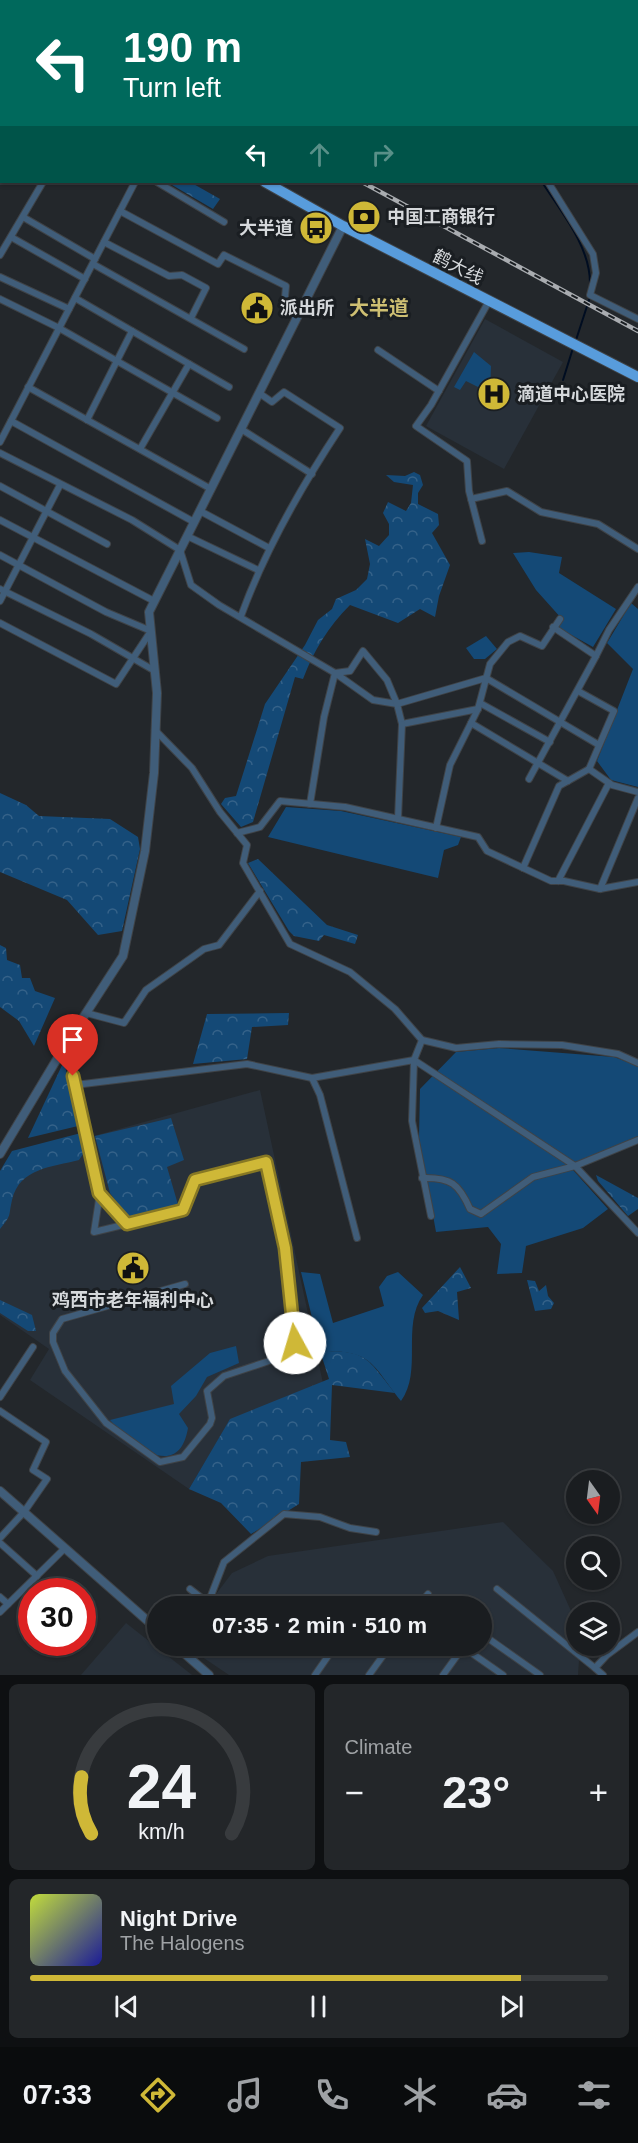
<!DOCTYPE html>
<meta charset="utf-8">
<style>
body{margin:0;font-family:Arial,"Noto Sans SC",sans-serif;background:#232629;color:#f1f3f6;height:100vh;display:flex;flex-direction:column;font-size:22px;white-space:nowrap}
*{box-sizing:border-box;margin:0}
p{font-size:20px;color:#9fa2a5}
.icon{flex:none;width:33px;height:33px;fill:none;stroke:currentColor;stroke-width:2;stroke-linecap:round;stroke-linejoin:round}
.map{position:relative;height:1675px;overflow:hidden}
.drawer{display:flex;flex-direction:column;gap:9px;padding:9px;background:#0e1012;flex:1}
.drawer>*{flex:none}
.banner{position:absolute;left:0px;top:0px;width:639px;height:183px;box-shadow:0 2px 4px #0004,0 0 0 2px #383b3e;background:#00695c;color:#fff;overflow:hidden}
.needle{width:39px;rotate:166deg}
.tools{position:absolute;left:566px;top:1470px;display:grid;gap:12px}
.tools a{display:grid;place-items:center;width:54px;height:54px;border-radius:50%;background:#1a1d20;box-shadow:0 2px 4px #0004,0 0 0 2px #383b3e;font-size:30px}
.speed{position:absolute;left:18px;top:1578px;display:flex;gap:12px;font-size:30px;font-weight:700;text-align:center}
.speed>*{display:grid;place-content:center;width:78px;height:78px;border-radius:50%;background:#1a1d20;box-shadow:0 2px 4px #0004,0 0 0 2px #383b3e;line-height:1}
.speed .limit{border:9px solid #d22;background:#fff;color:#111}
.pin{position:absolute;display:grid;place-items:center;width:51px;height:51px;color:#fff;margin:-62px -26px;border-radius:50% 50% 50% 0;rotate:-45deg;box-shadow:0 0 6px #0007}
.pin .icon{rotate:45deg}
.me{position:absolute;width:66px;margin:-33px;rotate:354deg;stroke-linejoin:round;filter:drop-shadow(0 0 4px #0008)}
.turn{display:flex;align-items:center;gap:21px;height:126px;padding:0 24px;font-size:27px}
.turn .icon{width:78px;height:78px;stroke-width:2.5}
.turn b{display:block;font-size:42px;line-height:51px}
.lanes{display:flex;align-items:center;height:57px;padding:0 24px;background:#0003;justify-content:center;gap:30px;direction:ltr}
.lanes .off{opacity:.35}
.big{font-size:45px;font-weight:700;line-height:1.1}
.drawer .tile{flex:1;display:flex;flex-direction:column;justify-content:center;gap:9px;min-width:0;padding:0 21px;border-radius:9px;background:#232629}
.drawer .dial{align-items:center;gap:0}
.dial svg{height:156px;overflow:visible;fill:none;stroke:#383b3e;stroke-width:7;stroke-linecap:round;text-anchor:middle}
.dial text{fill:#f1f3f6;stroke:none}
.song{display:flex;align-items:center;gap:18px}
.cover{width:72px;height:72px;border-radius:9px;background:linear-gradient(135deg,hsl(70 70% 55%),hsl(240 70% 35%))}
.played{height:6px;border-radius:3px;background:linear-gradient(90deg,#cfb837 85%,#383b3e 85%)}
.keys{display:flex;justify-content:space-around;direction:ltr}
.heat{display:flex;justify-content:space-between;align-items:center;font-size:33px;direction:ltr}
.drawer .tiles{flex:1;display:grid;gap:9px;grid-template-columns:1fr 1fr}
.tile:last-child{grid-column:span 2}
.trip{position:absolute;left:147px;top:1596px;width:345px;height:60px;border-radius:30px;background:#1a1d20;box-shadow:0 2px 4px #0004,0 0 0 2px #383b3e;font-weight:700;line-height:60px;text-align:center}
.dock{display:flex;height:96px;justify-content:space-around;align-items:center;background:#0a0c0d;color:#9fa2a5}
.dock .icon{width:42px;height:42px}
.dock .on{color:#cfb837}
.dock b{font-size:27px;color:#f1f3f6}
.map>svg:first-child{display:block}
</style>
<div class="map">
<svg width="638" height="1675" viewBox="0 0 638 1675">
<defs>
<pattern id="forest-crowns" width="20" height="18" patternUnits="userSpaceOnUse" patternTransform="scale(1.5)"><rect width="20" height="18" fill="#144976"/><path d="M2 6a3 3 0 1 1 6 0M12 15a3 3 0 1 1 6 0" fill="none" stroke="#356289"/></pattern>
</defs>
<rect width="100%" height="100%" fill="#23272b"/>
<g fill="#283039">
<path d="M485 319 563 362 504 469 426 426Z"/>
<path d="M260 1090 324 1388 228 1423 189 1489 30 1380 49 1349 0 1315V1189L18 1157Z"/>
<path d="M503 1522 553 1571 576 1622V1646H580L578 1675H229L186 1646H482V1606H207L232 1573 268 1556Z"/>
<path d="M126 1623 192 1675H81Z"/>
</g>
<g fill="#144976">
<path d="M474 352 491 366 490 393 466 381 460 390 454 387Z"/>
<path d="M529 552 562 557 559 573 616 609 593 647 557 627 562 619 536 590 513 553Z"/>
<path d="M631 603 638 609V787L611 780 597 761 633 669 607 643Z"/>
<path d="M486 636 497 649 485 659H474L466 648Z"/>
<path d="M286 807 341 811 461 837 458 845 444 850 438 878 268 837Z"/>
<path d="M499 1048 614 1057 638 1066V1136L573 1170 608 1209 583 1228 526 1246 522 1273 497 1274 501 1244 488 1227 436 1232 419 1138 420 1089 456 1052Z"/>
<path d="M301 1272 320 1274 333 1323 384 1306 379 1287 387 1276 398 1272 423 1295C401 1326 423 1371 401 1401 370 1362 373 1351 320 1351Z"/>
<path d="M236 1346 239 1363 207 1377 196 1396 179 1414 188 1428C179 1482 131 1446 110 1420L174 1404 171 1386 210 1353Z"/>
</g>
<g fill="url(#forest-crowns)">
<path d="M167 182H190L220 199 213 209Z"/>
<path d="M414 472 420 475 423 485 418 493V504L438 514 439 525 432 533 450 565 439 596 435 617 420 609 398 623 350 605C328 627 314 650 303 679L295 677 253 822 241 827 221 804 225 798 236 796 265 704 305 645 318 620 332 609 336 599 356 590 367 579 370 564 365 539 379 546 389 535V524L383 513 388 502 406 511 411 503 413 485 394 482 386 475 405 476Z"/>
<path d="M0 793 26 805 39 816 110 819 138 837 140 849 122 931 98 935 67 900 0 872Z"/>
<path d="M258 859 327 925 358 935 355 944 324 935 319 941 294 936 289 931 248 863Z"/>
<path d="M0 945 6 948 7 960 20 965 22 978H30L35 991 55 998 34 1046 19 1021 0 1007Z"/>
<path d="M289 1013 288 1025 252 1027 247 1059 193 1064 207 1014Z"/>
<path d="M64 1061 78 1126 28 1138Z"/>
<path d="M171 1118 184 1160 167 1167 179 1208 130 1220 110 1193 95 1136Z"/>
<path d="M81 1133 85 1151 79 1160C52 1167 19 1168 12 1200 8 1218 12 1214 0 1229V1171L12 1151Z"/>
<path d="M596 1175 638 1198V1209L628 1216 598 1181Z"/>
<path d="M460 1267 471 1288 457 1292 459 1320 438 1311 425 1313 422 1308Z"/>
<path d="M527 1280 535 1281 539 1291 546 1285 548 1296 554 1303 551 1309 535 1311Z"/>
<path d="M0 1300 32 1315 36 1331H28L0 1313Z"/>
<path d="M320 1351C368 1351 366 1357 395 1393L332 1385 330 1440 346 1442 350 1457 301 1462 299 1504 251 1534 221 1503 189 1489 230 1419 329 1379Z"/>
</g>
<g fill="none" stroke-linecap="round" stroke-linejoin="round">
<g stroke="#000d21" stroke-width="2">
<path d="M438 0 440 2"/>
<path d="M542 182C561 212 590 246 590 283"/>
<path d="M576 340 590 297"/>
<path d="M563 380 573 348"/>
</g>
<defs>
<g id="minor">
<path d="M0 43 2 44"/>
<path d="M157 182 224 222"/>
<path d="M548 182 593 254 596 273 590 295 638 319"/>
<path d="M120 211 218 264 224 255 286 286 284 308 297 318"/>
<path d="M23 217 95 259"/>
<path d="M11 237 85 279"/>
<path d="M104 242 169 276 182 275 206 288 191 318"/>
<path d="M0 255 43 182"/>
<path d="M93 264 244 349"/>
<path d="M0 277 69 309"/>
<path d="M75 298 229 387"/>
<path d="M0 299 59 328 217 418"/>
<path d="M378 350 439 391"/>
<path d="M28 387 211 489"/>
<path d="M87 420 132 331"/>
<path d="M11 421 194 522"/>
<path d="M241 429 312 474"/>
<path d="M0 442 135 182"/>
<path d="M140 449 189 364"/>
<path d="M0 453 132 520 180 550 191 585 219 605 335 673 373 700 397 704 402 724 478 709"/>
<path d="M0 486 107 544"/>
<path d="M471 499 507 491 541 512 598 524 638 549"/>
<path d="M200 511 269 548"/>
<path d="M0 520 154 601"/>
<path d="M187 536 258 570"/>
<path d="M482 541 469 491 467 461 416 426 431 405 489 301"/>
<path d="M0 555 106 612 151 631 116 684 0 623"/>
<path d="M0 589 91 634 155 671"/>
<path d="M0 601 60 485"/>
<path d="M241 616C265 550 301 487 340 428L284 392 272 402 259 393"/>
<path d="M596 656 609 630 638 587"/>
<path d="M578 691 614 711 589 769 612 785 638 792"/>
<path d="M480 703 550 742"/>
<path d="M471 723 568 781"/>
<path d="M155 730 192 768 220 812 247 845 243 863 290 944 350 972 395 1009 422 1040 414 1060 575 1166 638 1233"/>
<path d="M529 779 596 656 553 627"/>
<path d="M310 804 324 717 335 673 350 671 363 651 387 680 397 704 486 678 599 745"/>
<path d="M398 819 402 724"/>
<path d="M436 828 450 765 478 709 490 664 508 642 520 636 542 646 560 619"/>
<path d="M237 833 260 827 280 801 345 807 478 837 487 851 551 881H564L600 889 638 882"/>
<path d="M523 868 559 786 589 769"/>
<path d="M558 881 609 783"/>
<path d="M600 889 638 798"/>
<path d="M86 1013 124 1023 146 990 204 949 219 945 260 891"/>
<path d="M422 1040 456 1048 499 1044 562 1045 618 1054 638 1063"/>
<path d="M66 1044 100 1193 94 1232 127 1224"/>
<path d="M312 1078 414 1060 412 1121 431 1216"/>
<path d="M75 1085 247 1064 312 1078 320 1095 357 1238"/>
<path d="M422 1178C451 1177 459 1184 470 1209L481 1214 533 1177 575 1166 638 1140"/>
<path d="M100 1193 127 1224 183 1210 195 1180 266 1162 285 1249 295 1343 281 1357 224 1376 207 1391 212 1418 210 1424 183 1457 160 1462 106 1423 65 1371 53 1342V1333L62 1319 185 1284"/>
<path d="M0 1397 33 1347"/>
<path d="M0 1411 46 1442 33 1470 47 1479 24 1512 0 1538"/>
<path d="M0 1543 37 1576"/>
<path d="M190 1589 208 1603"/>
<path d="M497 1589 595 1668 607 1655 638 1632"/>
<path d="M0 1597 8 1604"/>
<path d="M207 1606 224 1562 284 1514 320 1517 350 1528 376 1532"/>
<path d="M418 1606 428 1594"/>
<path d="M0 1612 65 1548"/>
<path d="M482 1620V1621"/>
<path d="M482 1634 540 1675"/>
<path d="M463 1647 503 1675"/>
<path d="M595 1668 603 1675"/>
<path d="M315 1675 335 1646"/>
<path d="M369 1675 390 1646"/>
<path d="M443 1675 464 1646"/>
</g>
<g id="tertiary">
<path d="M0 1154 66 1044 123 956 145 851 154 773 157 693 149 612 343 226"/>
<path d="M0 1491 158 1630"/>
<path d="M176 1646 209 1675"/>
</g>
<g id="trunk">
<path d="M0 30 2 31"/>
<path d="M265 182 343 226 638 377"/>
</g>
</defs>
<use href="#minor" stroke="#3f4347" stroke-width="8"/>
<use href="#tertiary" stroke="#3f4347" stroke-width="10"/>
<use href="#trunk" stroke="#3f4347" stroke-width="12"/>
<use href="#minor" stroke="#405d79" stroke-width="6"/>
<use href="#tertiary" stroke="#405d79" stroke-width="8"/>
<use href="#trunk" stroke="#589cdc" stroke-width="10"/>
<defs>
<g id="rail">
<path d="M69 0 72 2"/>
<path d="M362 182 638 331"/>
</g>
</defs>
<use href="#rail" stroke="#a9acb0" stroke-width="4.5"/>
<use href="#rail" stroke="#1a1e22" stroke-width="2" stroke-dasharray="7" stroke-linecap="butt"/>
</g>
<g fill="none" stroke-linecap="round" stroke-linejoin="round">
<defs>
<path id="route" d="M73 1076 99 1193 127 1224 183 1210 195 1180 266 1162 285 1248 295 1343"/>
</defs>
<use href="#route" stroke="#877824" stroke-width="15"/>
<use href="#route" stroke="#cfb837" stroke-width="10"/>
</g>
<defs>
<symbol id="bank-disc" viewBox="-11 -11 22 22"><circle r="9.5" fill="#cfb837" stroke="#1a1e22"/><path d="M-6-4H6V4H-6ZM0-2.3a2.3 2.3 0 1 0 0 4.6a2.3 2.3 0 1 0 0-4.6Z" fill="#111"/></symbol>
<symbol id="bus-disc" viewBox="-11 -11 22 22"><circle r="9.5" fill="#cfb837" stroke="#1a1e22"/><path d="M-5-6H5V4H4V6H2V4H-2V6H-4V4H-5ZM-3.5-4V0h7V-4ZM-3.5 1.2v1.5H-2V1.2ZM2 1.2v1.5H3.5V1.2Z" fill="#111"/></symbol>
<symbol id="civic-disc" viewBox="-11 -11 22 22"><circle r="9.5" fill="#cfb837" stroke="#1a1e22"/><path d="M-.6-6.5H3V-4.5H.6V-3L4-1V1h2V6H-6V1h2V-1L-.6-3ZM-1.2 2.5V6h2.4V2.5Z" fill="#111"/></symbol>
<symbol id="hospital-disc" viewBox="-11 -11 22 22"><circle r="9.5" fill="#cfb837" stroke="#1a1e22"/><path d="M-5-5h3v3.5h4V-5h3V5h-3V1.5h-4V5h-3Z" fill="#111"/></symbol>
</defs>
<g fill-rule="evenodd">
<use href="#bank-disc" x="345" y="198" width="38" height="38"/>
<use href="#bus-disc" x="297" y="209" width="38" height="38"/>
<use href="#civic-disc" x="238" y="289" width="38" height="38"/>
<use href="#hospital-disc" x="475" y="375" width="38" height="38"/>
<use href="#civic-disc" x="114" y="1249" width="38" height="38"/>
</g>
<g text-anchor="middle" stroke-width="6" stroke-linejoin="round" paint-order="stroke">
<g font-size="18" font-weight="bold" fill="#d5d8db" stroke="#1a1e22" text-anchor="start">
<text x="387" y="223">中国工商银行</text>
<text x="293" y="234" text-anchor="end">大半道</text>
<text x="280" y="314">派出所</text>
<text x="517" y="400">滴道中心医院</text>
<text x="133" y="1306" text-anchor="middle">鸡西市老年福利中心</text>
</g>
<g font-size="18" fill="#d5d8db" stroke="#1a1e22">
<text transform="translate(458 267) rotate(27)" y="6">鹤大线</text>
</g>
<g font-size="20" font-weight="bold" fill="#cebf72" stroke="#1a1e22">
<text x="379" y="315">大半道</text>
</g>
</g>
</svg>
<div class="tools">
<a><svg class="needle" viewBox="-14 -14 28 28"><path d="M0-13l5 13h-10z" fill="#e53935"/><path d="M0 13l5-13h-10z" fill="#9fa2a5"/></svg></a>
<a><svg class="icon" aria-label="search" viewBox="0 0 24 24"><circle cx="10" cy="10" r="6"/><path d="M15 15l6 6"/></svg></a>
<a><svg class="icon" aria-label="layers" viewBox="0 0 24 24"><path d="M12 4l9 5-9 5-9-5zM3 14l9 5 9-5"/></svg></a>
</div>
<div class="speed"><div class="limit">30</div></div>
<div class="pin" style="left:73px;top:1076px;background:#d93025"><svg class="icon" aria-label="arrive" viewBox="0 0 24 24"><path d="M6 21V4h12l-3 4 3 4H6"/></svg></div>
<svg class="me" style="left:295px;top:1343px" viewBox="-20 -20 40 40"><circle r="19" fill="#fff"/><path d="M0-13L10 11 0 6-10 11z" fill="#cfb837"/></svg>
<div class="trip">07:35 · 2 min · 510 m</div>
<div class="banner">
<div class="turn"><svg class="icon" aria-label="left" viewBox="0 0 24 24"><path d="M17 20v-9H6M10 6l-5 5 5 5"/></svg><div><b>190 m</b>Turn left</div></div>
<div class="lanes"><svg class="icon" aria-label="left" viewBox="0 0 24 24"><path d="M17 20v-9H6M10 6l-5 5 5 5"/></svg><svg class="icon off" aria-label="ahead" viewBox="0 0 24 24"><path d="M12 20V5M6 11l6-6 6 6"/></svg><svg class="icon off" aria-label="right" viewBox="0 0 24 24"><path d="M7 20v-9h11M14 6l5 5-5 5"/></svg></div>
</div>
</div>
<section class="drawer">
<div class="tiles">
<div class="tile dial"><svg viewBox="0 0 100 80">
<path d="M14 69A42 42 0 1 1 86 69"/>
<path d="M14 69A42 42 0 0 1 9 40" stroke="#cfb837"/>
<text x="50" y="56" font-size="32" font-weight="700">24</text>
<text x="50" y="72" font-size="11">km/h</text>
</svg></div>
<div class="tile"><p>Climate</p>
<div class="heat"><a>−</a><b class="big">23°</b><a>+</a></div>
</div>
<div class="tile">
<div class="song"><i class="cover"></i><div><b>Night Drive</b><p>The Halogens</p></div></div>
<div class="played"></div>
<div class="keys"><svg class="icon" aria-label="previous" viewBox="0 0 24 24"><path d="M18 5L8 12l10 7zM5 5v14"/></svg><svg class="icon" aria-label="pause" viewBox="0 0 24 24"><path d="M8 5v14M16 5v14"/></svg><svg class="icon" aria-label="next" viewBox="0 0 24 24"><path d="M6 5l10 7-10 7zM19 5v14"/></svg></div>
</div>
</div>
</section>
<nav class="dock">
<b>07:33</b>
<svg class="icon on" aria-label="directions" viewBox="0 0 24 24"><path d="M12 3l9 9-9 9-9-9zM9 14v-3h6M13 9l2 2-2 2"/></svg>
<svg class="icon" aria-label="music" viewBox="0 0 24 24"><path d="M9 18V5l10-2v13"/><circle cx="6" cy="18" r="3"/><circle cx="16" cy="16" r="3"/></svg>
<svg class="icon" aria-label="phone" viewBox="0 0 24 24"><path d="M5 4h4l2 5-3 2q2 4 5 5l2-3 5 2v4C11 20 4 13 5 4z"/></svg>
<svg class="icon" aria-label="climate" viewBox="0 0 24 24"><path d="M12 3v18M4 7l16 10M4 17L20 7"/></svg>
<svg class="icon" aria-label="car" viewBox="0 0 24 24"><path d="M5 17H2v-5l4-1 3-4h7l3 4 3 1v5h-3M9 17h6M6 11h13"/><circle cx="7" cy="17" r="2"/><circle cx="17" cy="17" r="2"/></svg>
<svg class="icon" aria-label="filters" viewBox="0 0 24 24"><path d="M4 7h16M4 17h16"/><circle cx="9" cy="7" r="2"/><circle cx="15" cy="17" r="2"/></svg>
</nav>
